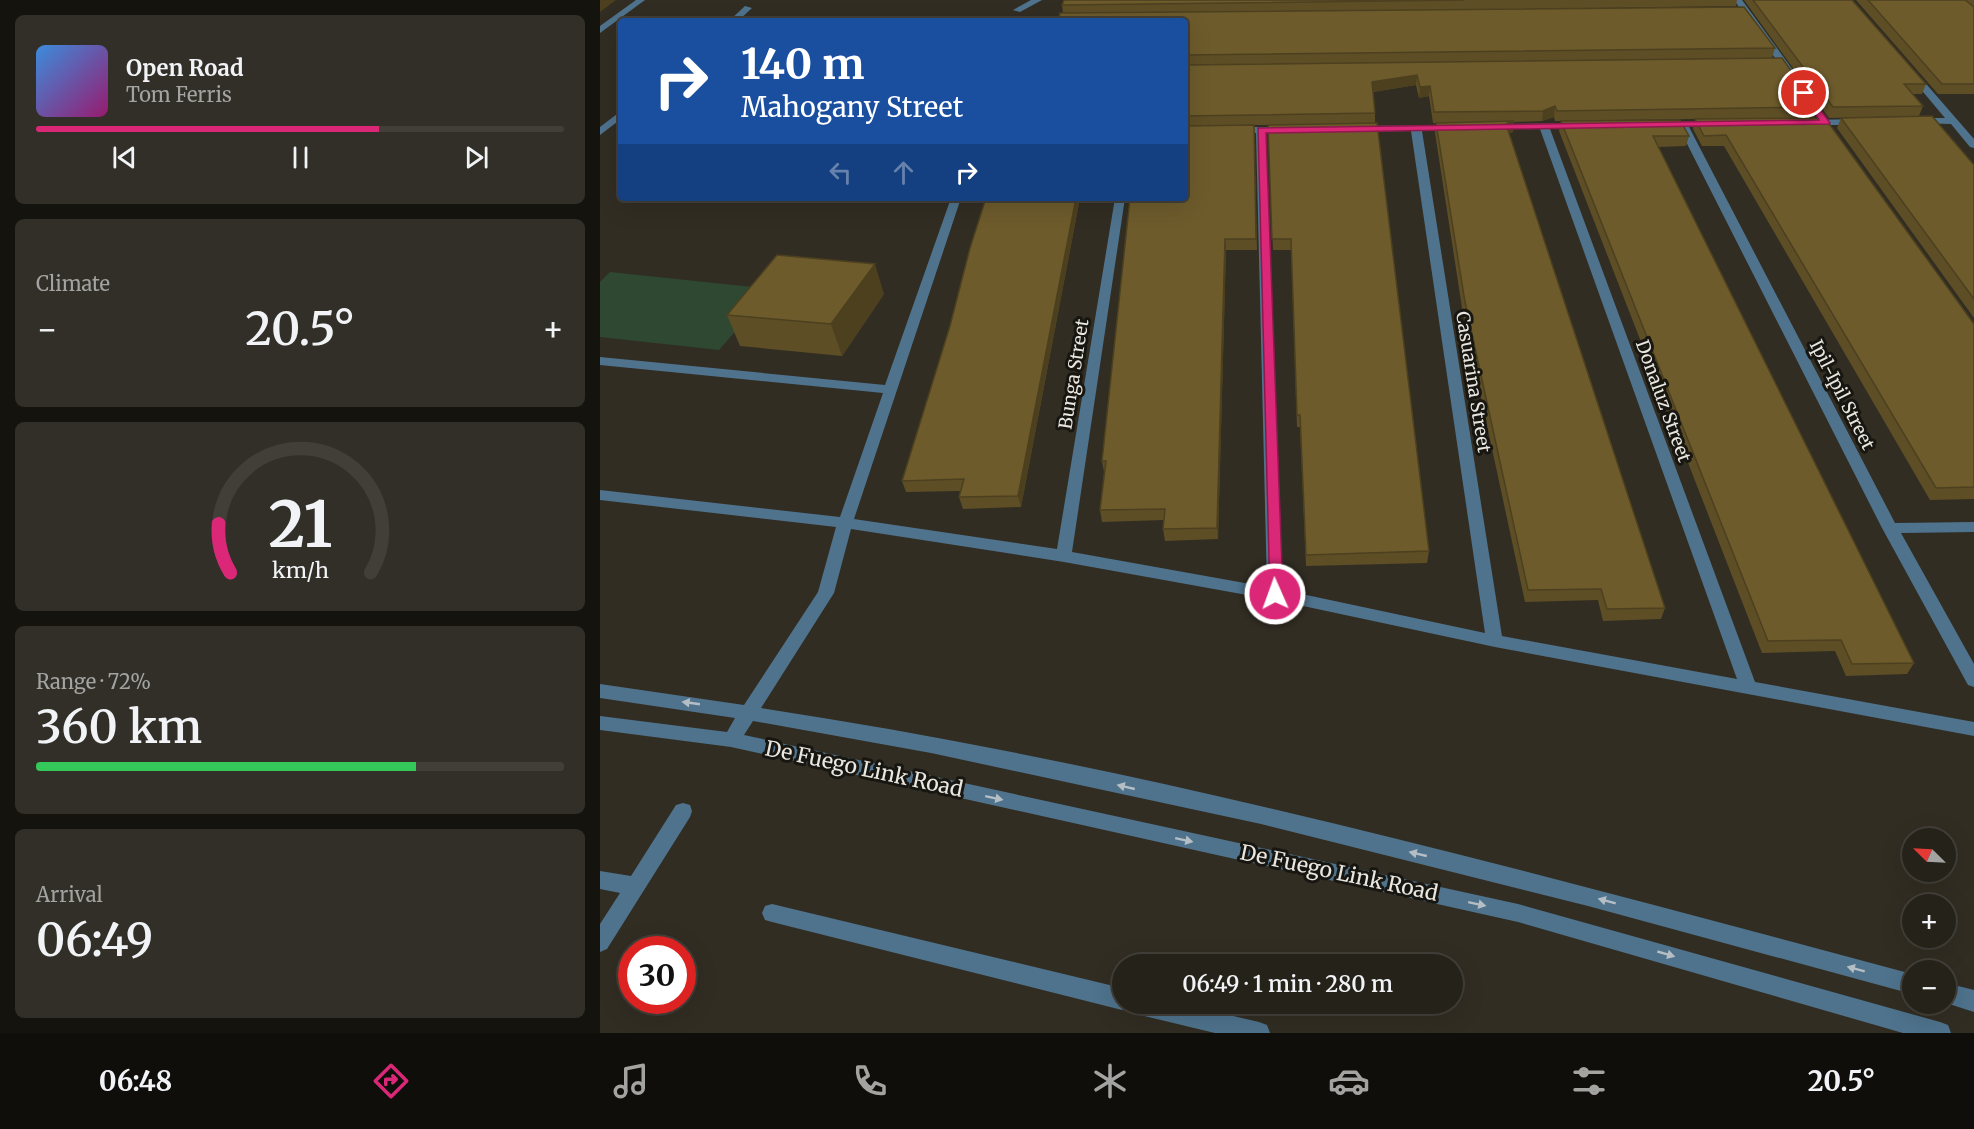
<!DOCTYPE html>
<meta charset="utf-8">
<style>
body{margin:0;font-family:Merriweather,serif;background:#312f27;color:#f1f3f6;height:100vh;display:flex;flex-direction:column;font-size:22px;white-space:nowrap}
*{box-sizing:border-box;margin:0}
p{font-size:20px;color:#a3a4a2}
.icon{flex:none;width:33px;height:33px;fill:none;stroke:currentColor;stroke-width:2;stroke-linecap:round;stroke-linejoin:round}
.map{position:relative;flex:1;overflow:hidden}
.sheet{display:flex;flex-direction:column;gap:15px;padding:15px;background:#14130e;width:600px}
.sheet>*{flex:none}
.guide{position:absolute;left:18px;top:18px;width:570px;height:183px;border-radius:6px;box-shadow:0 6px 24px #0002,0 0 0 2px #423f39;background:#1a4fa0;color:#fff;overflow:hidden}
.needle{width:39px;rotate:294deg}
.fabs{position:absolute;left:1302px;top:828px;display:grid;gap:12px}
.fabs a{display:grid;place-items:center;width:54px;height:54px;border-radius:50%;background:#25221a;box-shadow:0 6px 24px #0002,0 0 0 2px #423f39;font-size:30px}
.speed{position:absolute;left:18px;top:936px;display:flex;gap:12px;font-size:30px;font-weight:700;text-align:center}
.speed>*{display:grid;place-content:center;width:78px;height:78px;border-radius:50%;background:#25221a;box-shadow:0 6px 24px #0002,0 0 0 2px #423f39;line-height:1}
.speed .limit{border:9px solid #d22;background:#fff;color:#111}
.pin{position:absolute;display:grid;place-items:center;width:51px;height:51px;color:#fff;margin:-26px;border:3px solid #fff;border-radius:50%;box-shadow:0 2px 6px #0007}
.me{position:absolute;width:66px;margin:-33px;rotate:358deg;stroke-linejoin:round;filter:drop-shadow(0 0 4px #0008)}
.turn{display:flex;align-items:center;gap:21px;height:126px;padding:0 24px;font-size:27px}
.turn .icon{width:78px;height:78px;stroke-width:2.5}
.turn b{display:block;font-size:42px;line-height:51px}
.lanes{display:flex;align-items:center;height:57px;padding:0 24px;background:#0003;justify-content:center;gap:30px;direction:ltr}
.lanes .off{opacity:.35}
.big{font-size:45px;font-weight:600;line-height:1.1}
.sheet .card{flex:1;display:flex;flex-direction:column;justify-content:center;gap:9px;min-width:0;padding:0 21px;border-radius:9px;background:#312f27}
.sheet .dial{align-items:center;gap:0}
.dial svg{height:156px;overflow:visible;fill:none;stroke:#423f39;stroke-width:7;stroke-linecap:round;text-anchor:middle}
.dial text{fill:#f1f3f6;stroke:none}
.song{display:flex;align-items:center;gap:18px}
.cover{width:72px;height:72px;border-radius:9px;background:linear-gradient(135deg,hsl(210 70% 55%),hsl(320 70% 35%))}
.played{height:6px;border-radius:3px;background:linear-gradient(90deg,#db2777 65%,#423f39 65%)}
.keys{display:flex;justify-content:space-around;direction:ltr}
.heat{display:flex;justify-content:space-between;align-items:center;font-size:33px;direction:ltr}
.charge{height:9px;border-radius:4px;background:linear-gradient(90deg,#34c759 72%,#423f39 0)}
.trip{position:absolute;left:512px;top:954px;width:351px;height:60px;border-radius:30px;background:#25221a;box-shadow:0 6px 24px #0002,0 0 0 2px #423f39;font-weight:600;line-height:60px;text-align:center}
.dock{display:flex;height:96px;justify-content:space-around;align-items:center;background:#0f0e0a;color:#a3a4a2}
.dock .icon{width:42px;height:42px}
.dock .active{color:#db2777}
.dock b{font-size:27px;color:#f1f3f6}
main{display:flex;flex:1;min-height:0}
.map>svg:first-child{display:block}
</style>
<main>
<section class="sheet">
<div class="card">
<div class="song"><i class="cover"></i><div><b>Open Road</b><p>Tom Ferris</p></div></div>
<div class="played"></div>
<div class="keys"><svg class="icon" aria-label="previous" viewBox="0 0 24 24"><path d="M18 5L8 12l10 7zM5 5v14"/></svg><svg class="icon" aria-label="pause" viewBox="0 0 24 24"><path d="M8 5v14M16 5v14"/></svg><svg class="icon" aria-label="next" viewBox="0 0 24 24"><path d="M6 5l10 7-10 7zM19 5v14"/></svg></div>
</div>
<div class="card"><p>Climate</p>
<div class="heat"><a>−</a><b class="big">20.5°</b><a>+</a></div>
</div>
<div class="card dial"><svg viewBox="0 0 100 80">
<path d="M14 69A42 42 0 1 1 86 69"/>
<path d="M14 69A42 42 0 0 1 8 44" stroke="#db2777"/>
<text x="50" y="56" font-size="32" font-weight="700">21</text>
<text x="50" y="72" font-size="11">km/h</text>
</svg></div>
<div class="card"><p>Range · 72%</p><b class="big">360 km</b><div class="charge"></div></div>
<div class="card"><p>Arrival</p><b class="big">06:49</b></div>
</section>
<div class="map">
<svg width="1374" height="1033" viewBox="0 0 1374 1033">
<rect width="100%" height="100%" fill="#312d23"/>
<path fill="#2e4832" d="M10 272 172 289 119 350 0 337V282Z"/>
<g fill="none" stroke-linecap="round" stroke-linejoin="round">
<g fill="#4f738d" fill-rule="evenodd">
<path d="M36 0H45L0 33V26Z"/>
<path d="M431 0H442L420 12 413 10Z"/>
<path d="M1134 0H1142L1195 73 1193 75H1187Z"/>
<path d="M145 6 152 8 138 21H129Z"/>
<path d="M414 17H462L466 20 410 21Z"/>
<path d="M1311 69 1314 70 1374 139V148L1370 147 1351 124 1313 123 1312 121 1317 118H1345L1308 74V70Z"/>
<path d="M21 111V119L0 135V127Z"/>
<path d="M1209 120 1260 119 1265 122 1260 125H1205L1204 123Z"/>
<path d="M1113 121 1117 122V126L1089 127 1295 523 1374 522V532L1301 533 1374 664V687L1368 685 1282 528 1079 128H1062L1057 125 1062 122Z"/>
<path d="M894 124 981 123 986 126 981 129H950L1155 682 1374 722V736L895 647 675 600 464 562 251 529 234 593 161 708C550 767 932 872 1312 974V994L988 906 661 824 331 753 153 721 144 735 918 904 1340 1022 1348 1025 1351 1033H1303L918 922 131 747 0 730V716L127 732 135 718 0 698V684L144 705 218 592 236 527 0 500V490L240 517 283 393 0 365V357L285 385 351 198H361L254 519 457 549 515 198H525L472 552 667 587 656 133 629 132 628 130 633 127H687L692 130 687 133H666L683 590 885 633 811 131 759 132 754 129 759 126 855 125 860 128 859 130 822 131 902 636 1137 679 940 129H890V125Z"/>
<path d="M83 803 90 805 92 811 90 817 7 949 0 952V924L20 893 0 889V871L31 876 76 805Z"/>
<path d="M172 904 522 988V1004H582L659 1022 667 1025 670 1033H615L540 1015 533 1011 530 1005 522 1010 172 922 165 920 162 913 165 906Z"/>
<path d="M1346 983 1374 990V1012L1346 1003Z"/>
</g>
</g>
<g fill="#5e4e26">
<path d="M464 0H1137L1136 6 917 9 1175 48 1172 58 585 65V21L459 18 463 13 462 5Z"/>
<path d="M1144 0H1252L1326 84 1322 94H1313L1323 106 1319 116 1229 118Z"/>
<path d="M1256 0H1374V94H1338Z"/>
<path d="M1182 58 1217 107 1214 118 1374 324V499L1330 500 1124 146H1102L1093 129 1095 119 1016 120 1089 136 1086 146 1058 147 1314 663 1307 674 1246 676 1235 651 1162 653 959 131 961 121H955L954 117 942 121 914 122 913 132 909 133 1065 608 1061 619 1003 621 998 600 925 602 863 314 835 133 836 123H833L829 96 819 98 816 85 773 92 775 113V123L829 551 827 563 706 566 700 427H697L691 250H673L668 125H654L657 250H626L618 539 565 541 563 529 564 520 502 522 500 510 504 472 502 461 585 198V65Z"/>
<path d="M1241 118 1374 165V318L1237 128Z"/>
<path d="M386 198H480L421 507 363 509 359 497 361 491 306 492 302 481 350 326Z"/>
<path d="M284 294 242 356 140 346 127 315Z"/>
</g>
<g fill="#4c401f">
<path d="M0 0H16L0 12Z"/>
<path d="M817 75 816 85 771 92 772 82Z"/>
<path d="M830 86 829 96 819 98 820 87Z"/>
<path d="M955 106 954 117 942 121 943 111Z"/>
<path d="M914 121 913 132 904 135 906 124Z"/>
<path d="M476 198H480L421 507 418 496Z"/>
<path d="M625 239 626 250 618 539 617 528Z"/>
<path d="M275 264 284 294 242 356 231 324Z"/>
</g>
<g fill="#6d5b2c" stroke="#4c401f" stroke-width="1.5">
<path d="M464 0H864L462 5Z"/>
<path d="M1153 0H1252L1326 84H1304L1323 106 1233 107Z"/>
<path d="M1268 0H1365L1374 7V84H1342Z"/>
<path d="M1144 7 1175 48 585 55V21H443L444 18H459L460 13Z"/>
<path d="M1182 58 1217 107 957 111 955 106 943 111 834 112 830 86 820 87 817 75 772 82 775 113 585 116V65Z"/>
<path d="M1332 116 1374 165V299L1241 118Z"/>
<path d="M1225 118 1374 324V487L1336 488 1126 135 1104 136 1095 119Z"/>
<path d="M1080 120 1089 136H1053L1314 663 1252 664 1241 640 1168 641 961 121Z"/>
<path d="M914 121 906 124 1065 608 1007 609 1001 589 928 590 865 302 836 123Z"/>
<path d="M777 123 829 551 706 555 700 415H697L691 239H672L668 125Z"/>
<path d="M654 125 656 239H625L617 528 563 529 565 509 500 510 506 461H502L530 198H585V126Z"/>
<path d="M386 198H476L418 496 359 497 364 479 302 481 350 326 370 248Z"/>
<path d="M177 255 275 264 231 324 127 315Z"/>
</g>
<defs><path id="oneway-solid" d="M-6-.8H1V-3.2L6.5 0L1 3.2V.8H-6Z" transform="scale(1.5)"/></defs>
<g fill="#b4bec4">
<use href="#oneway-solid" transform="translate(91 703) rotate(-172)"/>
<use href="#oneway-solid" transform="translate(526 787) rotate(-167)"/>
<use href="#oneway-solid" transform="translate(394 798) rotate(12)"/>
<use href="#oneway-solid" transform="translate(584 840) rotate(12)"/>
<use href="#oneway-solid" transform="translate(818 854) rotate(-167)"/>
<use href="#oneway-solid" transform="translate(1007 901) rotate(-165)"/>
<use href="#oneway-solid" transform="translate(877 904) rotate(12)"/>
<use href="#oneway-solid" transform="translate(1066 954) rotate(16)"/>
<use href="#oneway-solid" transform="translate(1256 969) rotate(-165)"/>
</g>
<path fill="#db2777" stroke="#8e194d" stroke-width="1.5" d="M1201 91H1207L1230 123 1229 124 666 133 683 594 680 598H670L658 128 1219 120Z"/>
<g text-anchor="middle" stroke-width="6" stroke-linejoin="round" paint-order="stroke">
<g font-size="18" fill="#eae7e1" stroke="#181611">
<text transform="translate(474 374) rotate(-81)" y="6">Bunga Street</text>
<text transform="translate(873 382) rotate(81)" y="6">Casuarina Street</text>
<text transform="translate(1242 395) rotate(63)" y="6">Ipil-Ipil Street</text>
<text transform="translate(1063 401) rotate(70)" y="6">Donaluz Street</text>
</g>
<g font-size="21" fill="#eae7e1" stroke="#181611">
<text transform="translate(264 769) rotate(12)" y="7">De Fuego Link Road</text>
<text transform="translate(739 873) rotate(12)" y="7">De Fuego Link Road</text>
</g>
</g>
</svg>
<div class="fabs">
<a><svg class="needle" viewBox="-14 -14 28 28"><path d="M0-13l5 13h-10z" fill="#e53935"/><path d="M0 13l5-13h-10z" fill="#a3a4a2"/></svg></a>
<a>+</a>
<a>−</a>
</div>
<div class="speed"><div class="limit">30</div></div>
<div class="pin" style="left:1204px;top:93px;background:#d93025"><svg class="icon" aria-label="arrive" viewBox="0 0 24 24"><path d="M6 21V4h12l-3 4 3 4H6"/></svg></div>
<svg class="me" style="left:675px;top:594px" viewBox="-20 -20 40 40"><circle r="17" fill="#db2777" stroke="#fff" stroke-width="3"/><path d="M0-11L8 9 0 5-8 9z" fill="#fff"/></svg>
<div class="trip">06:49 · 1 min · 280 m</div>
<div class="guide">
<div class="turn"><svg class="icon" aria-label="right" viewBox="0 0 24 24"><path d="M7 20v-9h11M14 6l5 5-5 5"/></svg><div><b>140 m</b>Mahogany Street</div></div>
<div class="lanes"><svg class="icon off" aria-label="left" viewBox="0 0 24 24"><path d="M17 20v-9H6M10 6l-5 5 5 5"/></svg><svg class="icon off" aria-label="ahead" viewBox="0 0 24 24"><path d="M12 20V5M6 11l6-6 6 6"/></svg><svg class="icon" aria-label="right" viewBox="0 0 24 24"><path d="M7 20v-9h11M14 6l5 5-5 5"/></svg></div>
</div>
</div>
</main>
<nav class="dock">
<b>06:48</b>
<svg class="icon active" aria-label="directions" viewBox="0 0 24 24"><path d="M12 3l9 9-9 9-9-9zM9 14v-3h6M13 9l2 2-2 2"/></svg>
<svg class="icon" aria-label="music" viewBox="0 0 24 24"><path d="M9 18V5l10-2v13"/><circle cx="6" cy="18" r="3"/><circle cx="16" cy="16" r="3"/></svg>
<svg class="icon" aria-label="phone" viewBox="0 0 24 24"><path d="M5 4h4l2 5-3 2q2 4 5 5l2-3 5 2v4C11 20 4 13 5 4z"/></svg>
<svg class="icon" aria-label="climate" viewBox="0 0 24 24"><path d="M12 3v18M4 7l16 10M4 17L20 7"/></svg>
<svg class="icon" aria-label="car" viewBox="0 0 24 24"><path d="M5 17H2v-5l4-1 3-4h7l3 4 3 1v5h-3M9 17h6M6 11h13"/><circle cx="7" cy="17" r="2"/><circle cx="17" cy="17" r="2"/></svg>
<svg class="icon" aria-label="filters" viewBox="0 0 24 24"><path d="M4 7h16M4 17h16"/><circle cx="9" cy="7" r="2"/><circle cx="15" cy="17" r="2"/></svg>
<b>20.5°</b>
</nav>
